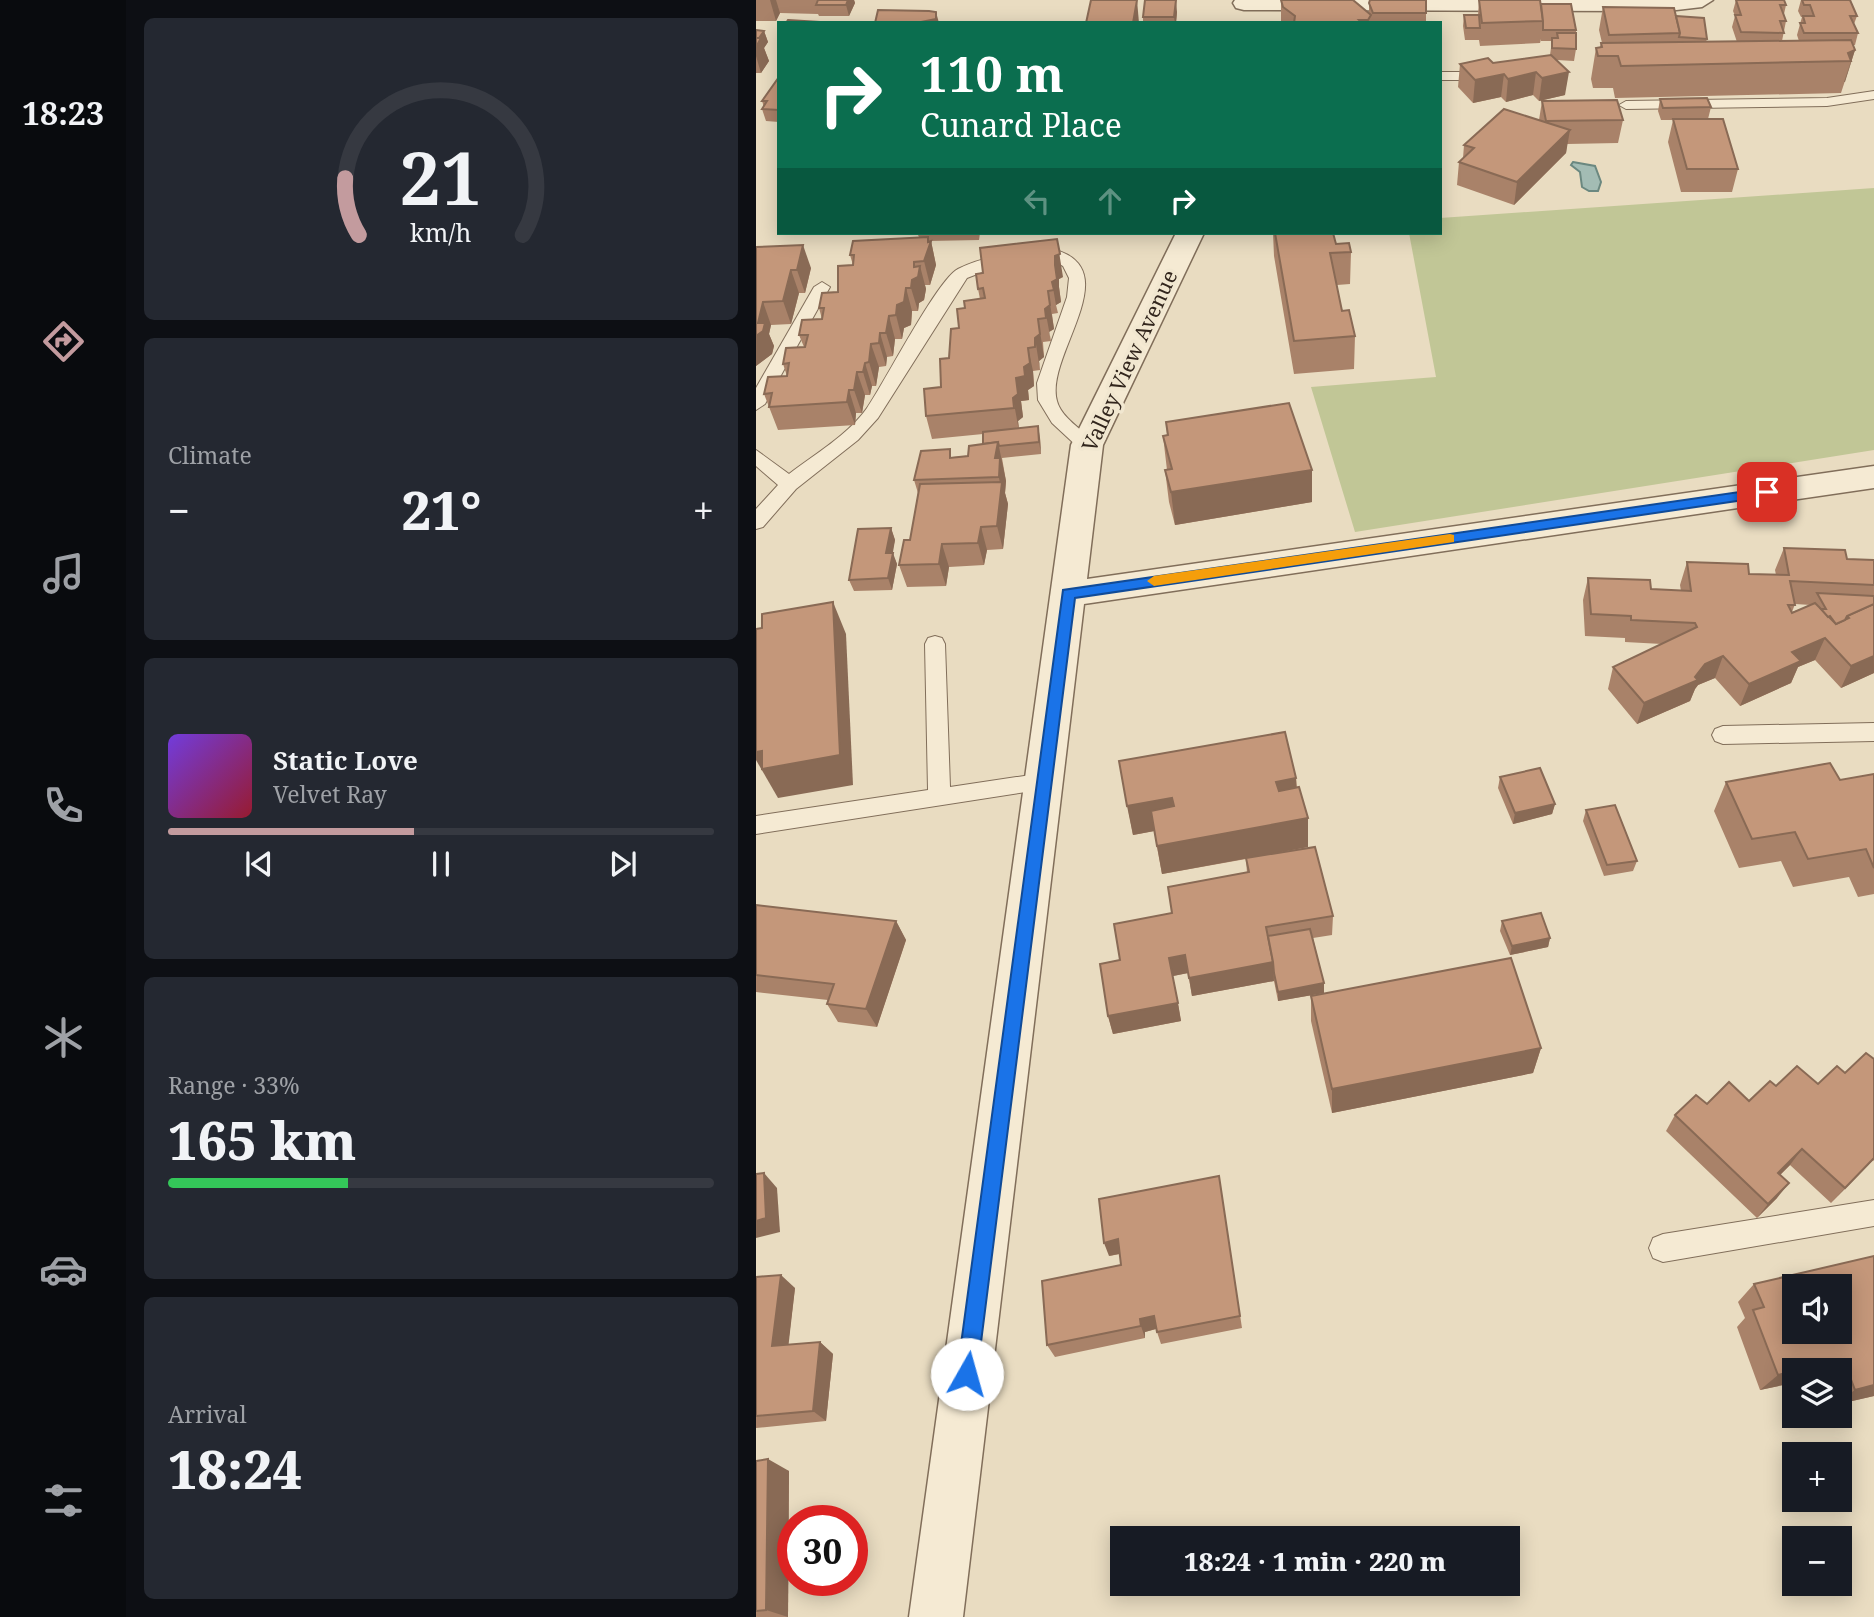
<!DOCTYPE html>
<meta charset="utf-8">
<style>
body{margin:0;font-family:"Noto Serif",serif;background:#242831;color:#f1f3f6;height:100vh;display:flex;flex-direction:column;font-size:26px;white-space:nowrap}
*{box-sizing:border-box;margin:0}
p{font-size:23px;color:#9ea1a6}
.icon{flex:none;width:38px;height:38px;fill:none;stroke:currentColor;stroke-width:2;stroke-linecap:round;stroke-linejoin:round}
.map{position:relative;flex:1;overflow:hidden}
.drawer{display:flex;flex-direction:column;gap:18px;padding:18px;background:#0d0f14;width:630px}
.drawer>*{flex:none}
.top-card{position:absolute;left:21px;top:21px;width:665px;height:214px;border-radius:0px;box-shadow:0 4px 18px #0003;background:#0b6e4f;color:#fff;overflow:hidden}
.buttons{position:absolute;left:1026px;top:1274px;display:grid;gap:14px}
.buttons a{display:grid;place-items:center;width:70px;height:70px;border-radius:0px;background:#171b24;box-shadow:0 4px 18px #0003;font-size:35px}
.speed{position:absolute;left:21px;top:1505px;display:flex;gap:14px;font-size:35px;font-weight:700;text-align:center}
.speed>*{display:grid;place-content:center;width:91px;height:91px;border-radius:50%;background:#171b24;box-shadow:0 4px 18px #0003;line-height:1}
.speed .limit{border:10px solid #d22;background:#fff;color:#111}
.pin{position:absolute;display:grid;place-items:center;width:60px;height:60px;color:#fff;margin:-30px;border-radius:14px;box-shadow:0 4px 10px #0006}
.me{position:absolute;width:77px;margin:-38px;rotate:7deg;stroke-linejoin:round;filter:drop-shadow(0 0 5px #0008)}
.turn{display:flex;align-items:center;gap:24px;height:147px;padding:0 28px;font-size:32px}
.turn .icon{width:91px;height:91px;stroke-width:2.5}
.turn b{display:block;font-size:49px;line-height:60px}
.lanes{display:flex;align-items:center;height:66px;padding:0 28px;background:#0003;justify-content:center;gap:35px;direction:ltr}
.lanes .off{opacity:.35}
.big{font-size:52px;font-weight:800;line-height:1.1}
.drawer .widget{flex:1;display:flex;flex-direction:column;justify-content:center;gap:10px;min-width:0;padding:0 24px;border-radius:10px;background:#242831}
.drawer .dial{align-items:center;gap:0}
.dial svg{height:182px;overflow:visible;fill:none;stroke:#363941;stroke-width:7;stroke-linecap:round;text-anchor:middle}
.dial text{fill:#f1f3f6;stroke:none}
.song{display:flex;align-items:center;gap:21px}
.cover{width:84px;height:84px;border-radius:10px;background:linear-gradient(135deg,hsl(260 70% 55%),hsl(350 70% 35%))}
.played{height:7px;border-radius:4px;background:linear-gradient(90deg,#c39b9e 45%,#363941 45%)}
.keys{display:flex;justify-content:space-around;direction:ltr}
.heat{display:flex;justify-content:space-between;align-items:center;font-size:38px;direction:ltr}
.charge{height:10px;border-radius:5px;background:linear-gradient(90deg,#34c759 33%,#363941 0)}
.trip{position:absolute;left:354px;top:1526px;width:410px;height:70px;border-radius:0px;background:#171b24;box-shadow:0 4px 18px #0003;font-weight:800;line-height:70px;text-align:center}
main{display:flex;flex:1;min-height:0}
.menu{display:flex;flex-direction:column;width:126px;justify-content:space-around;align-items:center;background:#090b0e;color:#9ea1a6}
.menu .icon{width:49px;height:49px}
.menu .on{color:#c39b9e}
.menu b{font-size:32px;color:#f1f3f6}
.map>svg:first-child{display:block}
</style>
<main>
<nav class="menu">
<b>18:23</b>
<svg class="icon on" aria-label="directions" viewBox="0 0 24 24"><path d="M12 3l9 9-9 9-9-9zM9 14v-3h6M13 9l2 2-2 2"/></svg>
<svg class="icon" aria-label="music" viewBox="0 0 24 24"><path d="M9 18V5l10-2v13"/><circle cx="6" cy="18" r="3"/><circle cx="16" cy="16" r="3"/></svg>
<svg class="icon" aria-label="phone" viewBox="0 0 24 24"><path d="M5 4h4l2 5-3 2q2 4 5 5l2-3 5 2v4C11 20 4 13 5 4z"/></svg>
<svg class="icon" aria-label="climate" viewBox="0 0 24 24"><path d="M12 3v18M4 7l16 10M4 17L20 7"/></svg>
<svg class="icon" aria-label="car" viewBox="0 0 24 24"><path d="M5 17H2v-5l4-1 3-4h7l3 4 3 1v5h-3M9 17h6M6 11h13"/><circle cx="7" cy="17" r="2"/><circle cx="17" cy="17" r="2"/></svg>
<svg class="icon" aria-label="filters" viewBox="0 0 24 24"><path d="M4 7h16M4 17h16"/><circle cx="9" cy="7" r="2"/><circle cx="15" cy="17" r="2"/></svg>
</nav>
<section class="drawer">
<div class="widget dial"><svg viewBox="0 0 100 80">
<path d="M14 69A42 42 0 1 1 86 69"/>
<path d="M14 69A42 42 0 0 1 8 44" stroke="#c39b9e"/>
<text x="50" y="56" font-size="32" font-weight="700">21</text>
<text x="50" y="72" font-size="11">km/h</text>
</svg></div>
<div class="widget"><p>Climate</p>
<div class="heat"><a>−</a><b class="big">21°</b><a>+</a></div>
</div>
<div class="widget">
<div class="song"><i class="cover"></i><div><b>Static Love</b><p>Velvet Ray</p></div></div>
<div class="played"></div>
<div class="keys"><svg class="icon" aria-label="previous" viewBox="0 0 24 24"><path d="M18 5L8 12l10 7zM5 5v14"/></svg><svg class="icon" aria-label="pause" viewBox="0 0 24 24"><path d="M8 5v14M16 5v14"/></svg><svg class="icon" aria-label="next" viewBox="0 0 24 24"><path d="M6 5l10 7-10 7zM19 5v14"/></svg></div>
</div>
<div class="widget"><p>Range · 33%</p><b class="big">165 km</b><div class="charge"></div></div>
<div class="widget"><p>Arrival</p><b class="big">18:24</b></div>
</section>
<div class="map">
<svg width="1118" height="1617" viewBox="0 0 1118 1617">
<rect width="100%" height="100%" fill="#e9dcc1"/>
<path fill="#c1c696" d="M1118 188V450L599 532 555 387 680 377 653 233H684V218Z"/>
<path fill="#a3bcb4" stroke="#6b8880" stroke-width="2" d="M817 162 839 166 845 182 842 191H833L826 187 824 172 815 165Z"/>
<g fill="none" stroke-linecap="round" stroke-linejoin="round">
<defs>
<g id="service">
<path d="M684 72H713L720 76 713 80H684Z"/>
<path d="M1118 91V99L1071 106 870 109 863 105 870 101 1071 98Z"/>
<path d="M296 249C374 268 288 356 301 401 305 417 326 430 338 441L340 445 338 449H324L296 423 282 400 281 383 311 297 313 278 307 266 294 259 242 266 211 278 122 418 102 440 40 489 7 527 0 529V509L22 485 0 466V450L33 474C59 454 92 435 111 408 129 382 181 280 202 269 231 254 264 253 296 249Z"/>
<path d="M66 282 74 287 9 404 0 410V388L58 287Z"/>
<path d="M179 636 186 638 189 644 194 787 288 773 296 776 299 782 296 788 0 834V816L172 790 169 644 172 638Z"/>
<path d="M1118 723V741L967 744 959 741 956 735 959 729 967 726Z"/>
<path d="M1118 1200V1226L907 1262 897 1258 893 1248 897 1238 907 1234Z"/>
</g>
<g id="minor">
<path d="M479 0H957L946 7 912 11 488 10 480 8 477 3Z"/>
<path d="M420 233H448L347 445 331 579 1118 466V488L328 604 207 1617H153L315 445Z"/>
</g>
</defs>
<use href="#service" stroke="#816e5a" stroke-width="2"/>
<use href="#minor" stroke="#816e5a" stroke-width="3"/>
<use href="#service" fill="#f5ead3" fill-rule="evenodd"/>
<use href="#minor" fill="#f5ead3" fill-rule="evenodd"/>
</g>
<g fill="#a98269" fill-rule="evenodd">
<path d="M0 0H98L99 3 93 16H63L62 14 24 13 20 21H0Z"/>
<path d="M723 0 785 4 820 30V49L818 61 801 60 809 95 783 101 777 95 750 102 745 97 717 103 702 87 704 64 737 63 794 55 796 41H785V39L784 43 724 46 723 40H709L707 26 708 15H722Z"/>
<path d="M980 0 1030 5 1028 14 1030 21 1026 41H1043L1041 35 1046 17H1045L1042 11 1045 0 1101 16 1098 24 1102 33 1099 45H1097L1099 50 1085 93 859 98 857 88H837L835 79 840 48 844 47 845 43H846L843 30 847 7 920 16 951 39 950 42H981L976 27 979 16 977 11Z"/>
<path d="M525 1 613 13V3L670 13V23H525Z"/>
<path d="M421 12 420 23H387V17Z"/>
<path d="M0 30 8 31 12 42 8 48 13 61 5 73H0Z"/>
<path d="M23 77V122L10 121 6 109 8 107 6 101Z"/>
<path d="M904 99 955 107 952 119 982 169 976 192H925L912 142 917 120H905L902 111Z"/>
<path d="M786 101 867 120 862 143 811 144 810 153 758 205 701 185 703 162 707 158 708 145 783 120Z"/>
<path d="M161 233H224L223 240 173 241H175L180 265 174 285H169L170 289 168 300 163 303 162 311H156L155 325 148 328 146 339H139L137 356 131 357 130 366 123 367 120 386H116L114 395H109L106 413H100L99 425 22 430 8 394 31 376 27 364 48 347 43 335 66 319 63 308 82 292 97 265 94 255 163 237Z"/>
<path d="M517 233H577L580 244 595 252 594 284 581 285 586 311 599 336 598 369 538 374 518 256Z"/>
<path d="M0 247 55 268 49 293H43L35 324 15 325 13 334 18 346 16 354 0 366Z"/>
<path d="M307 277 303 279V287L305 302 300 305 302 313 296 314 298 329 293 332 295 341 287 342 288 357 283 361 284 370 277 371 278 386 272 390 273 400 265 401 267 417 262 421 263 428 284 438 285 454 246 458 250 481 249 493 252 504 247 549 231 550 228 565 193 567 190 586 151 587 143 565 154 540 162 493 158 480 196 457 212 456 227 444V434L176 439 170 416 185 387 193 358 209 308 224 299 222 289Z"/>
<path d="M410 422 556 502 419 525 413 502 409 470H411L407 436 411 435Z"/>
<path d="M135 528 139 540 136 553 141 564 136 590 98 591 93 580Z"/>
<path d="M1028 548 1091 559 1118 560V673L1085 688 1059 660 1042 667 1035 683 984 706 959 678 942 685 939 689 934 701 881 724 852 689 857 667 906 644 869 642V638L829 636 827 600 832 578 895 589 925 591 924 585 931 562 993 574 1020 575 1019 570ZM1039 604 1055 605 1036 612Z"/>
<path d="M363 761 540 778 541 788 552 818V847L499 857 577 916 576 935 557 938 568 983V993L522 1001 518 981 436 996 432 973 417 976 425 1021 357 1034 352 1016 364 960 416 913 491 873 490 859 406 874 398 831 377 835Z"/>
<path d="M1118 774V894L1102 897 1093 877 1037 887 1025 861 983 868 958 811 970 782 1084 780Z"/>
<path d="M744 777 799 804 796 814 757 824 742 788Z"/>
<path d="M830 810 881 861 877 871 848 876 827 821Z"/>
<path d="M0 905 140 921 150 940 121 1027 82 1022 71 1004 72 1000 0 992Z"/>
<path d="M746 921 794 938 792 947 754 955 744 931Z"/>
<path d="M555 996 785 1048 777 1073 576 1113 555 1021Z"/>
<path d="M1118 1059V1161L1117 1160 1075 1203 1034 1165 1024 1175 1021 1198 1001 1218 910 1131 919 1115 951 1104 993 1101 1020 1086 1062 1084Z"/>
<path d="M463 1176 486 1328 405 1344 400 1329 389 1332V1338L299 1357 291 1345 365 1265 364 1254 353 1256Z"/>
<path d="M1118 1256V1396L1083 1404V1370H1038V1392L1031 1394 1027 1385 1004 1390 981 1327 989 1318 982 1302 998 1284Z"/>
<path d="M0 1277 39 1288 32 1345 64 1342 77 1354 70 1421 0 1428Z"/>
<path d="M0 1461 33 1471 32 1617H0Z"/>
</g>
<g fill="#896a55">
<path d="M14 0H20L24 13 20 21Z"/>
<path d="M92 0H98L99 3 93 16 90 5Z"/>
<path d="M381 0 383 23H377Z"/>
<path d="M420 0 421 12 420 23H419L418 17Z"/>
<path d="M180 12 183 23H160Z"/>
<path d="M8 31 12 42 8 48 13 61 5 73 0 56V43Z"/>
<path d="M1099 50 1089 82H1088L1095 61 1092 53Z"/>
<path d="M780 72 777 95 750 102 752 79Z"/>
<path d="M813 72 809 95 783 101 786 78Z"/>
<path d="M748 74 745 97 717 103 719 80Z"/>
<path d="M814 130 810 153 758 205 761 182Z"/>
<path d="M172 237 174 244 175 241 180 265 174 285 168 261Z"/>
<path d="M301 239 307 277 303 279V287L305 302 300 305 296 282Z"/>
<path d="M47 245 55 268 49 293 41 270Z"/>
<path d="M158 262 162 276 164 266 170 289 168 300 163 303 162 311 155 288Z"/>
<path d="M35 270 43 293 35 324 27 301Z"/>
<path d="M150 288 156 311 155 325 148 328 146 339 140 315 141 305Z"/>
<path d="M292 291 298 329 293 332 295 341 289 309Z"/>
<path d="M7 302 15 325 13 334 18 346 16 354 0 366V336L2 323Z"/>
<path d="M133 316 139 339 137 356 130 333Z"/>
<path d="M282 319 288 357 283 361 284 370 279 338Z"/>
<path d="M124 333 131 357 130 366 123 343Z"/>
<path d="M115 344 123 367 120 386 113 362Z"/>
<path d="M272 348 277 371 278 386 272 390 273 400 265 401 267 417 262 421 263 431 257 398 260 378Z"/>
<path d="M109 363 116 386 114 395 107 372Z"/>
<path d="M101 372 109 395 106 413 98 390Z"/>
<path d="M93 390 100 413 99 425 91 402Z"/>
<path d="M282 426 284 438 285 454 283 442Z"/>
<path d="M242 442 250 481 249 493 252 504 247 549 241 526 245 488 239 458Z"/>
<path d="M556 470V502L419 525 415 492Z"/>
<path d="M225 527 231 550 228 565 222 543Z"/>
<path d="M135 528 139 540 135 564 130 553Z"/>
<path d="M186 544 193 567 190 586 183 564Z"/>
<path d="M137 553 141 564 136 590 132 578Z"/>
<path d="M77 602 90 634 97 785 22 798 0 760V752Z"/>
<path d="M1069 638 1059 660 1042 667 1035 683 984 706 993 684 1036 652Z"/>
<path d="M967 656 959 678 942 685 939 689 934 701 881 724 888 703 939 677 949 664Z"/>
<path d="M1118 656V673L1085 688 1095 666Z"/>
<path d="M540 778 541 807 521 811 520 782Z"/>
<path d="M416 798 420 827 377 835 371 806Z"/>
<path d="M799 804 796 814 757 824 759 813Z"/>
<path d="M552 818V847L406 874 401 846Z"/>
<path d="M140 921 150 940 121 1027 110 1009Z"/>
<path d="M794 938 792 947 754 955 756 946Z"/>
<path d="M429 955 432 973 417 976 413 958Z"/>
<path d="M517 962 518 981 436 996 433 978Z"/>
<path d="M568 983V993L522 1001V992Z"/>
<path d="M422 1003 425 1021 357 1034 352 1016Z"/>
<path d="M785 1048 777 1073 576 1113V1089Z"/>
<path d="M1046 1149 1034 1165 1011 1188 1022 1173Z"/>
<path d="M1118 1158 1117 1160 1075 1203 1089 1188Z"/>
<path d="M8 1173 21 1188 24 1232 0 1238V1221Z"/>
<path d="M1033 1183 1021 1198 1001 1218 1012 1204Z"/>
<path d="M362 1239 367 1253 353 1256 348 1243Z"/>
<path d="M25 1275 39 1288 31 1358 16 1346Z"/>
<path d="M398 1316 403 1328 389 1332V1338L385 1326 384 1319Z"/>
<path d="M64 1342 77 1354 70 1421 57 1411Z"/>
<path d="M1038 1371V1376L1027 1385 1004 1390 1022 1375Z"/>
<path d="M1118 1385V1396L1083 1404V1401L1099 1390Z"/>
<path d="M12 1459 33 1471 32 1617 10 1610Z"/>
</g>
<g fill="#c4977a" stroke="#896a55" stroke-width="2" fill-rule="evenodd">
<path d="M62 0H92L90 5H60Z"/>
<path d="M335 0H381L377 23H330Z"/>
<path d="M389 0H420L418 17H387Z"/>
<path d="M525 0H597L615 15 612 20H603L606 23H538L539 16 527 7Z"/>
<path d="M614 0H670V13H617L613 3Z"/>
<path d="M723 0H784L787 21 726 23Z"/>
<path d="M980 0H1028L1030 5H1024L1030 21H1024L1028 33 985 32 979 15H985Z"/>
<path d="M1046 0H1094L1101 16H1094L1102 33H1048L1044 23H1049L1047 16H1058L1054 5H1048Z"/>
<path d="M785 4H815L820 30H787V21Z"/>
<path d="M847 7 918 8 924 33 853 35Z"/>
<path d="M122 10 173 11 180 12V19L160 23H119Z"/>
<path d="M708 15H723L724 28H710Z"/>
<path d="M920 16 948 18 951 39 923 37 924 33Z"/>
<path d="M32 20 66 22 65 23H30Z"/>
<path d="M0 30 8 31 3 38H0Z"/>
<path d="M801 33H820V49L796 48V38H802Z"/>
<path d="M0 38H5L0 47Z"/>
<path d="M1095 40 1099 50 1092 53 1095 61 865 66 862 56H842L840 48 846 47 845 43Z"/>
<path d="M795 55 813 72 786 78 780 72 752 79 748 74 719 80 704 64 732 58 737 63Z"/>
<path d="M23 77V110L6 109 11 101H6Z"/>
<path d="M951 98 955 107 907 108 904 99Z"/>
<path d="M861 100 867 120 790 121 786 101Z"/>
<path d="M748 109 814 130 761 182 703 162 718 148 708 145Z"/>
<path d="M917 119H967L982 169H931Z"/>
<path d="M519 233H577L580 244 593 243 595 252 574 253 586 311 593 310 599 336 538 341Z"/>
<path d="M172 237V242L175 241 168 261 158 262V267L164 266 162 277 156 280 155 288H150L148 302 141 305 140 315 133 316 130 333H124L123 343 115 344 113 362 109 363 107 372H101L98 390H93L91 402 13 407 16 393 8 394 12 377 31 376 33 363 27 364 30 348 49 347 52 335H43L46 320 66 319 68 308H63L66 293 82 292V266L97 265 98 255H94L97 241Z"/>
<path d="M301 239 304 254 299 256V265L301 279 296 282 298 290 292 291 294 305 289 309 290 318 282 319 284 334 279 338V347L272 348 274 363 268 367 269 376 260 378 262 394 257 398 258 408 170 416 168 389 185 387 184 359 193 358 195 329 203 328 201 309 209 308 208 301 229 298 227 288 222 289 220 274 227 273 224 248Z"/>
<path d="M47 245 41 270H35L27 301 7 302 2 323H9L7 331 0 336V247Z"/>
<path d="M533 403 556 470 415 492 409 470 416 469 407 436 412 435 410 422Z"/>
<path d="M282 426 283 442 243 446 242 442 227 444V432Z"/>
<path d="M242 442 239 458H244L243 477 158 480 165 451 194 449V458L212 456 213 446Z"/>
<path d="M246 482 241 526 225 527 222 543 186 544 183 564 143 565 148 540H154L164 484Z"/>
<path d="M135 528 130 553H137L132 578 93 580 102 529Z"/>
<path d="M1028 548 1089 550 1091 559 1118 560V585L1034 581 1039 605H1032L1036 613 1059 603 1080 624 1093 618 1091 616 1118 604V656L1095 666 1069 638 1036 652 1045 661 993 684 967 656 949 664 939 677 942 680 888 703 857 667 941 627 939 623 875 620V616L835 614 832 578 894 580 895 589 935 591 931 562 992 564 993 574 1033 575Z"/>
<path d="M1061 593 1118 596V604L1091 616 1089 620 1080 624 1074 616 1072 617 1065 609H1070Z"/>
<path d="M77 602 84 755 6 769V751L0 752V629L6 628V614Z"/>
<path d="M529 732 540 778 520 782 523 791 543 787 552 818 401 846 395 811 418 806 416 798 371 806 363 761Z"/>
<path d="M1074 763 1084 780 1118 774V868L1110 849 1052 859 1039 832 996 839 970 782Z"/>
<path d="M784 768 799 804 759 813 744 777Z"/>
<path d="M859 805 881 861 851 865 830 810Z"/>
<path d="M559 847 577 916 510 927 517 962 433 978 429 955 413 958 422 1003 352 1016 344 964 364 960 358 924 416 913 412 887 493 872 490 858Z"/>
<path d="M0 905 140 921 110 1009 71 1004 78 984 0 975Z"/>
<path d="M785 913 794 938 756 946 746 921Z"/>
<path d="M554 929 568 983 522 992 518 973 517 962 512 936Z"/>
<path d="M755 958 785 1048 576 1089 555 996Z"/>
<path d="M1110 1053 1118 1059V1158L1089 1188 1046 1149 1022 1173 1033 1183 1012 1204 919 1115 940 1095 951 1104 973 1082 993 1101 1014 1081 1020 1086 1041 1066 1062 1084 1081 1066 1089 1073Z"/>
<path d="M8 1173 10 1218 0 1221V1174Z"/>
<path d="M463 1176 484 1316 401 1332 398 1316 384 1319 385 1326 291 1345 286 1281 365 1265 362 1239 348 1243 343 1199Z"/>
<path d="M1118 1256V1385L1099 1390 1091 1369 1083 1371 1046 1370 1045 1369 1022 1375 997 1310 1008 1307 998 1284ZM1038 1286H1083V1332H1038Z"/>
<path d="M25 1275 16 1346 64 1342 57 1411 0 1416V1277Z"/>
<path d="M12 1459 10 1610 0 1611V1461Z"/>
</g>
<path fill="#1a73e8" stroke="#114b97" stroke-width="2" d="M1011 488 1017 492 1015 496 319 598 221 1374 218 1382 211 1385 204 1382 201 1374 307 590Z"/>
<path fill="#f59e0b" d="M694 534 698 535V542L398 586 391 581 398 576Z"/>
<g text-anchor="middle" stroke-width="7" stroke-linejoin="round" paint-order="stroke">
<g font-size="21" fill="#32261d" stroke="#f1e7d0">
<text transform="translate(374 361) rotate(-65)" y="7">Valley View Avenue</text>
</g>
</g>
</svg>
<div class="buttons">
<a><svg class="icon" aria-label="sound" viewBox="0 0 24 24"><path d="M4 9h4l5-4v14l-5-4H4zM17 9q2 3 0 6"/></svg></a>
<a><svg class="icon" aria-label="layers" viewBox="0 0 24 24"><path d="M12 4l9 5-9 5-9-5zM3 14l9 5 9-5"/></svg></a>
<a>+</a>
<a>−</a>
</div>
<div class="speed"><div class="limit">30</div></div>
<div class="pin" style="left:1011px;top:492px;background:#d93025"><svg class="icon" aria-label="arrive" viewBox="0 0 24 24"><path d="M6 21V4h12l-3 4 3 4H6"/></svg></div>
<svg class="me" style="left:211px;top:1374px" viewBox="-20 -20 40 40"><circle r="19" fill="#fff"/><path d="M0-13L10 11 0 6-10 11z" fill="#1a73e8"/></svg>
<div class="trip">18:24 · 1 min · 220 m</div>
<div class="top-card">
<div class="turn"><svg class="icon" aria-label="right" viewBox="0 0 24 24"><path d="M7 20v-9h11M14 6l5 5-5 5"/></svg><div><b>110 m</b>Cunard Place</div></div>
<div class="lanes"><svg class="icon off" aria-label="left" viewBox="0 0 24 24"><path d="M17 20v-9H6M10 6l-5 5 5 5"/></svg><svg class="icon off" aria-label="ahead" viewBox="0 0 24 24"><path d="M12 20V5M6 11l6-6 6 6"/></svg><svg class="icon" aria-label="right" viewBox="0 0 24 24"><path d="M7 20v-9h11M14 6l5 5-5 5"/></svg></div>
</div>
</div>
</main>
